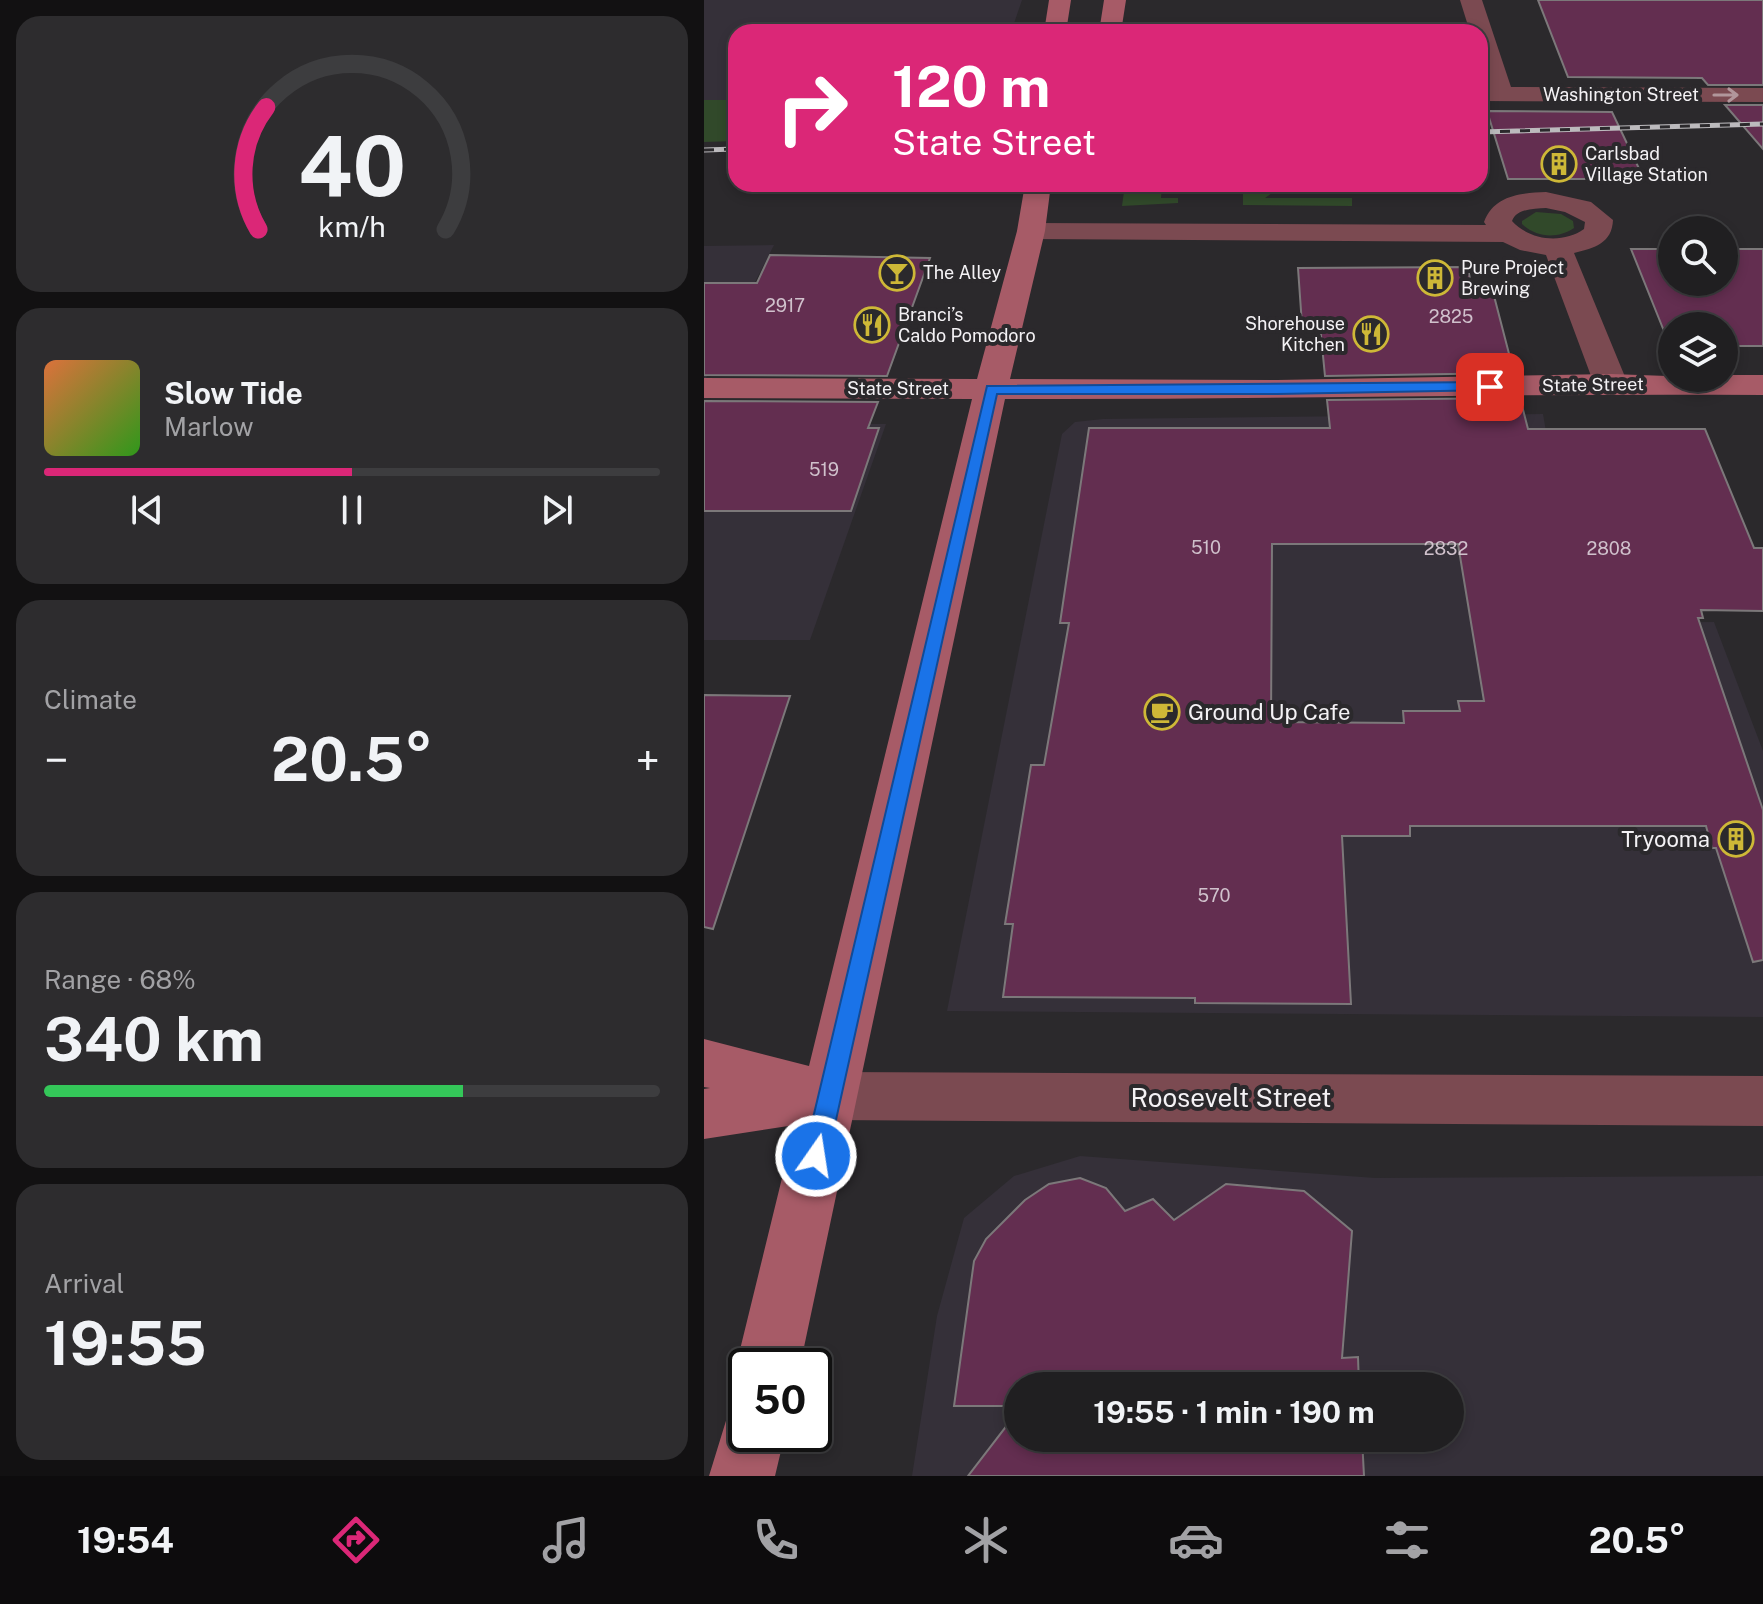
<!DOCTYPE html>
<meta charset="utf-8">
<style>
body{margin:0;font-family:"Public Sans",sans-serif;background:#2d2c2e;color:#f1f3f6;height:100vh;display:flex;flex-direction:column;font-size:30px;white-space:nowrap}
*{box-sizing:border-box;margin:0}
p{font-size:26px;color:#a2a2a5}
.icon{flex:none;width:44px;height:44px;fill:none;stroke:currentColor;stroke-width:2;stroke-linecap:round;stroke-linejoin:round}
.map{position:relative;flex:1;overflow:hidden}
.details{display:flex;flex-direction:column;gap:16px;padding:16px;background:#121112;width:704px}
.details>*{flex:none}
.top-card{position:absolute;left:24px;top:24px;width:760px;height:168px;border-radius:24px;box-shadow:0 4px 12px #0003,0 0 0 2px #3d3d3f;background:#db2777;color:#fff;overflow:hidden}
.tools{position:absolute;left:954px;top:216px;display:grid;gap:16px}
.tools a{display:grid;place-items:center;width:80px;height:80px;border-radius:50%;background:#201f21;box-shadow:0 4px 12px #0003,0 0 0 2px #3d3d3f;font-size:40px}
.speed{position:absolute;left:24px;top:1348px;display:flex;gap:16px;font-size:40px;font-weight:700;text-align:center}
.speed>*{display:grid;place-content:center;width:104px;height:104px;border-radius:50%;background:#201f21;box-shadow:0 4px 12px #0003,0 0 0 2px #3d3d3f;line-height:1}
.speed .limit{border:4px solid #111;border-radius:12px;background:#fff;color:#111}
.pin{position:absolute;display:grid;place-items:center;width:68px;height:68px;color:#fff;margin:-34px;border-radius:16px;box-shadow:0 4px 12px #0006}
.me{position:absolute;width:88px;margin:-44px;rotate:13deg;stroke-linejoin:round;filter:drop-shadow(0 0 6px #0008)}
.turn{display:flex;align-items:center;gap:28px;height:168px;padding:0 32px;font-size:36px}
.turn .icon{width:104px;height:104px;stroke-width:2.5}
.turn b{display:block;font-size:56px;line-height:68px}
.big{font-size:60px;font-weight:700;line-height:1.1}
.details .card{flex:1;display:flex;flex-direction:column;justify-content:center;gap:12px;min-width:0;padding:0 28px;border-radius:24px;background:#2d2c2e}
.details .dial{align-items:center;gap:0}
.dial svg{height:208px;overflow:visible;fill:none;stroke:#3d3d3f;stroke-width:7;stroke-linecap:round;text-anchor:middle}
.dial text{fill:#f1f3f6;stroke:none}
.song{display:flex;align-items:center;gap:24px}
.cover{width:96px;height:96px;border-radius:12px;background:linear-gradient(135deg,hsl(20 70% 55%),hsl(110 70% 35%))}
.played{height:8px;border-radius:4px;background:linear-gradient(90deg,#db2777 50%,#3d3d3f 50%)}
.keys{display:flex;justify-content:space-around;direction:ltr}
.heat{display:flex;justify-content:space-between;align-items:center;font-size:44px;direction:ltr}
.charge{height:12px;border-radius:6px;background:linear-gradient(90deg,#34c759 68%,#3d3d3f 0)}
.trip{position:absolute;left:300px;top:1372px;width:460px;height:80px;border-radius:40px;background:#201f21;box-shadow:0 4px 12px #0003,0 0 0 2px #3d3d3f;font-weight:700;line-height:80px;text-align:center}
.tabs{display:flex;height:128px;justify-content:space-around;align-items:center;background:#0d0c0d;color:#a2a2a5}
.tabs .icon{width:56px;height:56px}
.tabs .current{color:#db2777}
.tabs b{font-size:36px;color:#f1f3f6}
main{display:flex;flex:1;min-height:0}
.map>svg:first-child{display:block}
</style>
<main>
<section class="details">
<div class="card dial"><svg viewBox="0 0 100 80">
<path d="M14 69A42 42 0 1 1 86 69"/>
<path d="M14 69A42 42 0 0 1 17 22" stroke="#db2777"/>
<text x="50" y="56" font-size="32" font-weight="700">40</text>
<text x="50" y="72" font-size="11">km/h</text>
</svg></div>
<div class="card">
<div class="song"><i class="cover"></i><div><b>Slow Tide</b><p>Marlow</p></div></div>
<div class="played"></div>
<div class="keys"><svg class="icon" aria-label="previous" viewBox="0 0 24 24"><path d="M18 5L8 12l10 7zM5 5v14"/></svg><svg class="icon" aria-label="pause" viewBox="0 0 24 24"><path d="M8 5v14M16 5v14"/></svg><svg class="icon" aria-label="next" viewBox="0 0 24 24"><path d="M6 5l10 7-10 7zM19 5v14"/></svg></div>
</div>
<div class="card"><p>Climate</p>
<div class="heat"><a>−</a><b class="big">20.5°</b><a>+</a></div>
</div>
<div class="card"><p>Range · 68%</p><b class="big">340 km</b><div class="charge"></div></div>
<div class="card"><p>Arrival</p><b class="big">19:55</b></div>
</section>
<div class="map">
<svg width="1059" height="1476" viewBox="0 0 1059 1476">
<rect width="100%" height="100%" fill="#2b292c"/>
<g fill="#353039" fill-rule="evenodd">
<path d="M0 0H318L307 32H32V100H0Z"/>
<path d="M70 245 0 382V246Z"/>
<path d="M839 414 875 623 1010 622 1059 751V1017L243 1011 358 434 371 422 399 419Z"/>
<path d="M0 424H182L106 640H0Z"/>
<path d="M376 1156 671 1178 1059 1176V1476H208L233 1316 260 1218 310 1176ZM314 1386H746V1438H314Z"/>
</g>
<g fill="#31492a">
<path d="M0 100H32V141L0 142Z"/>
<path d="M421 184H458L457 198H474V203L418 206Z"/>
<path d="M579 185 561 198H648V206L539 205V186Z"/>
<path d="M832 212 857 214 869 221 870 228C854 239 832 238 818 224V221Z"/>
</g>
<g fill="#632e50" stroke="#7c787a" stroke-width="2" fill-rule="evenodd">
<path d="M834 0H1059V85H1004L998 78 864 77Z"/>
<path d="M1021 105H1059V149Z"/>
<path d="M783 111 908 112 940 179H804Z"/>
<path d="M927 249H968V282H1020V249H1059V346H1020V326H968L966 346Z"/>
<path d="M66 255 226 258 183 376 0 375V283H53Z"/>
<path d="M764 267 768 292H789L810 373 621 376 616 325H598L594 268Z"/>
<path d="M816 398 824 429H1001L1050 548H1059V611L997 610 999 618H994L1059 810V960L1049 962 1012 848H1008L1002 826H706V836H638L647 1004 491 1003V998L299 997 309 924H301L327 765H340L365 623H356L385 428H626L623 400ZM568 544H754L780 701H754L756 711H699L700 723 567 722Z"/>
<path d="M0 401 174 402 164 428H175L147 511H0Z"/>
<path d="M0 695 86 696 9 929 0 927Z"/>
<path d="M376 1178 402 1188 421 1211 449 1199 470 1220 522 1184 600 1191 648 1231 638 1358 654 1357 655 1386H314V1406H250L270 1261 282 1239 321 1200 345 1184Z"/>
<path d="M314 1411V1438H658L660 1476H264Z"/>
</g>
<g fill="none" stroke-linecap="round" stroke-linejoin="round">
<path fill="#7b4a51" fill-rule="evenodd" d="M756 0H778L807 87 1059 88V102L776 101V87H783L776 64V32H766Z"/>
<g fill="#7b4a51" fill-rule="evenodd">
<path d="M842 192 887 202 909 220C908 243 891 248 870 253L924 384 919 391 907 394 895 391 890 384 842 255 816 250 799 242 327 239 317 237 313 231 317 225 327 223 782 225 780 222C790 195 817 193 842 192ZM842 208 861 212 881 222 880 229C859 244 826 241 808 221 813 208 830 209 842 208Z"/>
<path d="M126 1072 1059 1076V1126L126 1120 107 1113 98 1096 107 1079Z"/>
</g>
<g fill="#a75b67" fill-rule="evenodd">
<path d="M345 0H367L362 32H340Z"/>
<path d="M400 0H422L417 32H395Z"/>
<path d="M321 184H347L341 231 306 379 573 380 907 374 1020 378V375H1059V395C806 393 554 400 301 399L96 1366H42V1389L32 1366 91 1125 0 1139V1089L6 1088 0 1087V1039L105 1066 268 399 0 398V378L273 379 313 231Z"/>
<path d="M42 1404V1434H81L71 1476H5L25 1411Z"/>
</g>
<defs>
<g id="rail">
<path d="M776 132 1059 124"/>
<path d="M0 150 32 149"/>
</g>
</defs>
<use href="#rail" stroke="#bcbabd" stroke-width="5"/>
<use href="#rail" stroke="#2b292c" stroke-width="3" stroke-dasharray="10" stroke-linecap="butt"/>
</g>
<defs><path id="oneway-shaft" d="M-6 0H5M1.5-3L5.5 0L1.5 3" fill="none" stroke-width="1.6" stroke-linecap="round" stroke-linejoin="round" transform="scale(2)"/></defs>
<use stroke="#b1969b" href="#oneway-shaft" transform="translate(1022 95)"/>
<path fill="#1a73e8" stroke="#114b97" stroke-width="2" d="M786 382 790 384V390L573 394H293L124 1156 120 1163 112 1166 103 1163 100 1156 283 386Z"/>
<defs>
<symbol id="building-ring" viewBox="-11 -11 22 22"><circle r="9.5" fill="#2b292c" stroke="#ceb837" stroke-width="1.5"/><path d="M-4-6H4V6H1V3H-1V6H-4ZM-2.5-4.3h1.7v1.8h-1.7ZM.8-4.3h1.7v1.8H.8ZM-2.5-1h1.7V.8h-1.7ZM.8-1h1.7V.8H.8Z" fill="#ceb837"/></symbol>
<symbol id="bar-ring" viewBox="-11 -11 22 22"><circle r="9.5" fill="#2b292c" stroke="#ceb837" stroke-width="1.5"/><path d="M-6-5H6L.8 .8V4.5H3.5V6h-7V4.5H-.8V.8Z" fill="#ceb837"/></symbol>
<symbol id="restaurant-ring" viewBox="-11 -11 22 22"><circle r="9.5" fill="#2b292c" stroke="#ceb837" stroke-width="1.5"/><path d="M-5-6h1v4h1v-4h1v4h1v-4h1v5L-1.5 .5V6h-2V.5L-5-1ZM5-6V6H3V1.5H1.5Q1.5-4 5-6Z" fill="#ceb837"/></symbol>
<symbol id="cafe-ring" viewBox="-11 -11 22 22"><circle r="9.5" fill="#2b292c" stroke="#ceb837" stroke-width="1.5"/><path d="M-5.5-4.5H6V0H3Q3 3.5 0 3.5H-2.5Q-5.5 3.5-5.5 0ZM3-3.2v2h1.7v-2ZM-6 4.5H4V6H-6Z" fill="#ceb837"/></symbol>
</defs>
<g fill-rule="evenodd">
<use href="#building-ring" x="835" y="144" width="40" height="40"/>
<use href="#bar-ring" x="173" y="253" width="40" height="40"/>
<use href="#building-ring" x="711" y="258" width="40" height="40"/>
<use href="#restaurant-ring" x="148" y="305" width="40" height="40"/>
<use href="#restaurant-ring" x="647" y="314" width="40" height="40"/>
<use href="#cafe-ring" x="438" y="692" width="40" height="40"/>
<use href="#building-ring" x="1012" y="819" width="40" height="40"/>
</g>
<g text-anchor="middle" stroke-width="8" stroke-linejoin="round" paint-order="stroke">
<g font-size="18" fill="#f4f2f5" stroke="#2b292c">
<text x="917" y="101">Washington Street</text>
<text transform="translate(889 385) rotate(-1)" y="6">State Street</text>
<text x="194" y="395">State Street</text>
</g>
<g font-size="18" fill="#f4f2f5" stroke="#2b292c" text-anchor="start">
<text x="881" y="160">Carlsbad<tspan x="881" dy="21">Village Station</tspan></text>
<text x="757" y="274">Pure Project<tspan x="757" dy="21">Brewing</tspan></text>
<text x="219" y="279">The Alley</text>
<text x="194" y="321">Branci’s<tspan x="194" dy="21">Caldo Pomodoro</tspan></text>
<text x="641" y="330" text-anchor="end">Shorehouse<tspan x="641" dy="21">Kitchen</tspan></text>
</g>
<g font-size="18" fill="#d0c1cc">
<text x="81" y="312">2917</text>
<text x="747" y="323">2825</text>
<text x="120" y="476">519</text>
<text x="502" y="554">510</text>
<text x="742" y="555">2832</text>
<text x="905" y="555">2808</text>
<text x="510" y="902">570</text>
</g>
<g font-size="22" fill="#f4f2f5" stroke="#2b292c" text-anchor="start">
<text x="484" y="720">Ground Up Cafe</text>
<text x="1006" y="847" text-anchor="end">Tryooma</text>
</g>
<g font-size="26" fill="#f4f2f5" stroke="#2b292c">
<text x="527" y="1107">Roosevelt Street</text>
</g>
</g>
</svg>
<div class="tools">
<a><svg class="icon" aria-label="search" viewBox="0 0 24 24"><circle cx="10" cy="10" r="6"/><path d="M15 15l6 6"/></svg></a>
<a><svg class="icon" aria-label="layers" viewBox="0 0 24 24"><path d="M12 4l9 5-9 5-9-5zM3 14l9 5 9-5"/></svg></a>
</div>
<div class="speed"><div class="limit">50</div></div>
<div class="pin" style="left:786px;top:387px;background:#d93025"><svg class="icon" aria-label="arrive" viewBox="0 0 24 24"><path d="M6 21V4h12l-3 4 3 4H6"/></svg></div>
<svg class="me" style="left:112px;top:1156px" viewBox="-20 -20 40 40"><circle r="17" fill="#1a73e8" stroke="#fff" stroke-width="3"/><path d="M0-11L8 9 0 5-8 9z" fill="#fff"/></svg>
<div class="trip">19:55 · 1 min · 190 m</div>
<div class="top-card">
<div class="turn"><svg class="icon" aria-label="right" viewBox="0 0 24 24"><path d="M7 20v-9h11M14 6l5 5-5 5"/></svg><div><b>120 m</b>State Street</div></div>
</div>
</div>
</main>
<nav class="tabs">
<b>19:54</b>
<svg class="icon current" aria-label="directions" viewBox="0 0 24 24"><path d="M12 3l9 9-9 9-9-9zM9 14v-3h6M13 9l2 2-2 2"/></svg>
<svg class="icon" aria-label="music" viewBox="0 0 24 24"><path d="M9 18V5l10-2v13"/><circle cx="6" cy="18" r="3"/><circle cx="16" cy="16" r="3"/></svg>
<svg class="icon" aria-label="phone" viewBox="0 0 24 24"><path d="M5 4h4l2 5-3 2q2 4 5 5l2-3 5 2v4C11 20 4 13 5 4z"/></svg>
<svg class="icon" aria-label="climate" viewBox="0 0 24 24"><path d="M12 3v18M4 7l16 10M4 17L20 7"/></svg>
<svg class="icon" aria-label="car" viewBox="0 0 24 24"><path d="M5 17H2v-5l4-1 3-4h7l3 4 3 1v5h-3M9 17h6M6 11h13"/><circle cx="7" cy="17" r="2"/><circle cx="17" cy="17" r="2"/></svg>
<svg class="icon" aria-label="filters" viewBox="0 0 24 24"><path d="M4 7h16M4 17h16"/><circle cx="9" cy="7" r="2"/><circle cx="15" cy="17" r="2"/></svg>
<b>20.5°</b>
</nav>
